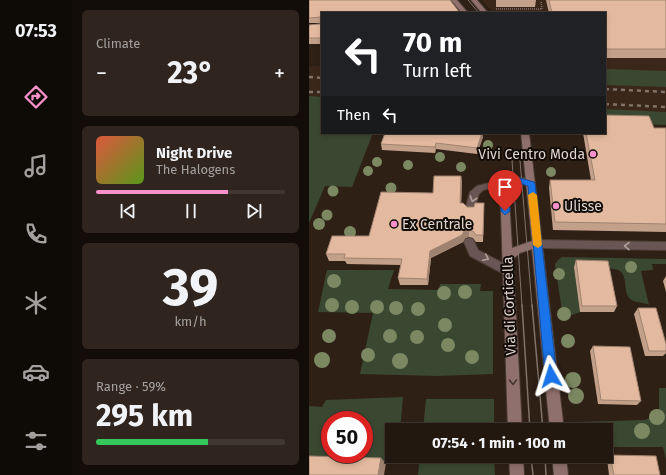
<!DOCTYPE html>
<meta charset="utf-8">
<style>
body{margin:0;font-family:"Fira Sans",sans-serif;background:#2f251e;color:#f1f3f6;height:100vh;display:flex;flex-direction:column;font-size:15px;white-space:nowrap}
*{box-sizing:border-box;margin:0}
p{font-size:13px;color:#a3a09f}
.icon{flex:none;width:22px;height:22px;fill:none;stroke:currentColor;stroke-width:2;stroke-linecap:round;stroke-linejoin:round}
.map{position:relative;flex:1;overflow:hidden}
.details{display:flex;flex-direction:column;gap:10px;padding:10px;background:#130d09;width:237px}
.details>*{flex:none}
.top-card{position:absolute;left:12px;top:12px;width:285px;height:122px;border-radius:0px;box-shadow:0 2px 6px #0003,0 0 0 1px #403730;background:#202124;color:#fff;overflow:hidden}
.speed{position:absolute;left:12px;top:411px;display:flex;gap:8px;font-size:20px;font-weight:700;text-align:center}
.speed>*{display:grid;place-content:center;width:52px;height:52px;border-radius:50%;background:#231810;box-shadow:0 2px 6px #0003,0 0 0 1px #403730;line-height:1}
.speed .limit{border:6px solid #d22;background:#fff;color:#111}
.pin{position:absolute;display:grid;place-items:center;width:34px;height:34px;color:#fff;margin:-41px -17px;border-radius:50% 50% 50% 0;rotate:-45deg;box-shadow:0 0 4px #0007}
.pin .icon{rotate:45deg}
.me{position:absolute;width:44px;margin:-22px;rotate:354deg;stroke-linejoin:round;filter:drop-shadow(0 0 3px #0008)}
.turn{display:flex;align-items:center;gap:14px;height:84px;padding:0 16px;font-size:18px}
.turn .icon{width:52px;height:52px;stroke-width:2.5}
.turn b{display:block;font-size:28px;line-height:34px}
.then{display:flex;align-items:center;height:38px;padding:0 16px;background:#0003;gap:8px;font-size:15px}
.big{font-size:30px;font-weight:700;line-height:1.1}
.details .card{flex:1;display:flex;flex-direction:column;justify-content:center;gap:6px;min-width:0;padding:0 14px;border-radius:6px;background:#2f251e}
.details .dial{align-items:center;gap:0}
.dial b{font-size:52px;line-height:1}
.song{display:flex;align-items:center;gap:12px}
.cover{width:48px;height:48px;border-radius:6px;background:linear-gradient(135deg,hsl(10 70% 55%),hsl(90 70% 35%))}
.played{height:4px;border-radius:2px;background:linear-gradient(90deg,#f890cb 70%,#403730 70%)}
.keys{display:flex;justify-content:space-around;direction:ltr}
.heat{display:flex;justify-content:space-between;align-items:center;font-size:22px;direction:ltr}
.charge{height:6px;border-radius:3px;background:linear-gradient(90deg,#34c759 59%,#403730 0)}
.trip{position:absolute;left:76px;top:423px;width:228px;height:40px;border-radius:0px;background:#231810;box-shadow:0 2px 6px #0003,0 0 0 1px #403730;font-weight:700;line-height:40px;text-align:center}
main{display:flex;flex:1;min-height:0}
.tabs{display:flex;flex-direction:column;width:72px;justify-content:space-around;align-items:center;background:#0e0a06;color:#a3a09f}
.tabs .icon{width:28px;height:28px}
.tabs .active{color:#f890cb}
.tabs b{font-size:18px;color:#f1f3f6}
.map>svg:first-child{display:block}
</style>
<main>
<nav class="tabs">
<b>07:53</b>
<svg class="icon active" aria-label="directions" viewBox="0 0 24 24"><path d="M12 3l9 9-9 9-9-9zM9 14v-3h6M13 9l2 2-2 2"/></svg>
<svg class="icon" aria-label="music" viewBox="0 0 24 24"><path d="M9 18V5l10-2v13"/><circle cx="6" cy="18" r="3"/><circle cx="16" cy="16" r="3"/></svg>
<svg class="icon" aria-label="phone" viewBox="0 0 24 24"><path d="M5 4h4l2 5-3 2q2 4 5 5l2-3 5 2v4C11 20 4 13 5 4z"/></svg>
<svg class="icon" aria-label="climate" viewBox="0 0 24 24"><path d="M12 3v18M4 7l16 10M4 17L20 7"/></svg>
<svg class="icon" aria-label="car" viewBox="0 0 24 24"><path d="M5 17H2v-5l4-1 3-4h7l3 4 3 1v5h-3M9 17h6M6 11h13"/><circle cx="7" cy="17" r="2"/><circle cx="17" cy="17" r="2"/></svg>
<svg class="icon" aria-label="filters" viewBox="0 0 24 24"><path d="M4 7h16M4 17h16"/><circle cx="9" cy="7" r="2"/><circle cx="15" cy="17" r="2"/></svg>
</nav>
<section class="details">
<div class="card"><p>Climate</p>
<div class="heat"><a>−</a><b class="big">23°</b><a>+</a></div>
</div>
<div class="card">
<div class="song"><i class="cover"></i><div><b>Night Drive</b><p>The Halogens</p></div></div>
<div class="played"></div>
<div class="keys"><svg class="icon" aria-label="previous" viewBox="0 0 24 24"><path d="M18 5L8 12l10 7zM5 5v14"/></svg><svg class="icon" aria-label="pause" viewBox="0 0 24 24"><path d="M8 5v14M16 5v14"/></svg><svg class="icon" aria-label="next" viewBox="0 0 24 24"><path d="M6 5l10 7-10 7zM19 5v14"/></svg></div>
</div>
<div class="card dial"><b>39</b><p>km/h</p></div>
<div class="card"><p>Range · 59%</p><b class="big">295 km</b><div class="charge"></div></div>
</section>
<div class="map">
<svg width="357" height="475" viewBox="0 0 357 475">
<rect width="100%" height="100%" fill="#2f2016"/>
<g fill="#3b271a">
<path d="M173 0H357V125L296 123V13H185Z"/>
<rect x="0" y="66" width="13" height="40"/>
</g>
<g fill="#3a4831" fill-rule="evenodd">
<path d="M296 69 357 71V87L296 85Z"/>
<path d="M0 96 13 97V133H64L43 187 16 186 0 223Z"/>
<path d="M296 109 357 112V125L296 123Z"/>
<path d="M253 257 357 259V264H343L344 270 332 271 340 305C335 302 328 303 323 300 312 294 321 275 309 270 305 269 301 268 297 268L271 312 254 318 246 264 249 260Z"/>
<path d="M18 270H85L79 289 130 290 131 284H172L171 291H184V374L128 376 51 374 64 313 9 312Z"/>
<path d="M350 388H357V460L354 447H297V430H269L268 422 336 420 350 413Z"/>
<path d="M94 397 91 430H83V456H88V461L77 463 0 461V406L13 407 17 400ZM21 420H55V454H21Z"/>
<path d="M117 399H185V430H114Z"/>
<path d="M111 456H185L186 475H109Z"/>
</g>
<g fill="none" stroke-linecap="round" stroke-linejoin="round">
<defs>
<g id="service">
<path d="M204 177C212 177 221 178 226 184L222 187 210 183H204L174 190 170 194 164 212H158L156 210 161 192 168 186Z"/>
<path d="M160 238 164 239 169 250 203 268 204 271 203 274 199 275 195 274 161 256 155 242 156 239Z"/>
</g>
<path id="minor" d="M229 240 357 242V250L229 248 225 247 224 244 225 241Z"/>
<g id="secondary">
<path d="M142 0H148L159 13H153Z"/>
<path d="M162 0H168L179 13H173Z"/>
<path d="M212 133H220L255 430H241L223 249 211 253 204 259 213 430H199L191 182 195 179 199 182 203 248 223 241Z"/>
<path d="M200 456H214L215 475H201Z"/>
<path d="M243 456H257L259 475H245Z"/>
</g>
</defs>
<use href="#service" stroke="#4b3d33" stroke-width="2"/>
<use href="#minor" stroke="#4b3d33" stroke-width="2"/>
<use href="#secondary" stroke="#4b3d33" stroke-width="2"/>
<path stroke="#84766e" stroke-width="1.5" stroke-dasharray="1 1" stroke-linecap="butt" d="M187 9H233L232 1"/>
<use href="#service" fill="#695553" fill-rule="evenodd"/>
<use href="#minor" fill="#695553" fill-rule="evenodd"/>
<use href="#secondary" fill="#90706d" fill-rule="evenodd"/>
<g stroke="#80736b" stroke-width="1">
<path d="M159 0 170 13"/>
<path d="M203 160 213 306"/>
<path d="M211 160 223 306"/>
</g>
<g stroke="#80736b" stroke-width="1.5">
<path d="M213 305 221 430"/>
<path d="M223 305 234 430"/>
<path d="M222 456 224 475"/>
<path d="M236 456 237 475"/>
</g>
<g stroke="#80736b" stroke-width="2.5" stroke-dasharray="4 4" stroke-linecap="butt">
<path d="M0 77 13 78"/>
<path d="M296 89 357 92"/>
<path d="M0 92H13"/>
<path d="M296 104 357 107"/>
</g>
</g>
<g fill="#7b8862">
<circle cx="179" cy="145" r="5"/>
<circle cx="131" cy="157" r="5"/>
<circle cx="68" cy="162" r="5"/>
<circle cx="99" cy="165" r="5"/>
<circle cx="152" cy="167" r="5"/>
<circle cx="59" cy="171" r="5"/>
<circle cx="242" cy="172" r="5"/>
<circle cx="82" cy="188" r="5.5"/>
<circle cx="24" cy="191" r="5.5"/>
<circle cx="18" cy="215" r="5.5"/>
<circle cx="10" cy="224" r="6"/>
<circle cx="41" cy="232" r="6"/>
<circle cx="322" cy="267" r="6"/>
<circle cx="250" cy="274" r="6"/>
<circle cx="25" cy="281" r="7"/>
<circle cx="156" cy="292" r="7"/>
<circle cx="135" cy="293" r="7"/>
<circle cx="23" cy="305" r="7"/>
<circle cx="43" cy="307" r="7"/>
<circle cx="68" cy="307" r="7"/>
<circle cx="87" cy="308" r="7"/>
<circle cx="109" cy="309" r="7"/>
<circle cx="255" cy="314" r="7"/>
<circle cx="136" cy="325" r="7"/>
<circle cx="20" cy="336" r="7"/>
<circle cx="81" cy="336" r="7"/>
<circle cx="108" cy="337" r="7"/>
<circle cx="259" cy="341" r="7"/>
<circle cx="139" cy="345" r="7"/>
<circle cx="59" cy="355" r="7"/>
<circle cx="163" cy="357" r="7"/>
<circle cx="13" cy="360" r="8"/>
<circle cx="91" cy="361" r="8"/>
<circle cx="264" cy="380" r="8"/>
<circle cx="267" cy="396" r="8"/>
<circle cx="348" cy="417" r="8"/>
<circle cx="333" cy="431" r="8"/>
</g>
<g fill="#c3a089">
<path d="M0 0 13 13V44H0V25L11 24V23H0Z"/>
<path d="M187 0H227L226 7H187Z"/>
<path d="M237 0H357V58H296V13H240Z"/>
<path d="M345 128H357V232L244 230 240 188 241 180H282L274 133H296Z"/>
<path d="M174 137 168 154 127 149 126 153 73 150 72 144Z"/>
<path d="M152 176 153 183 152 203 158 207H165L175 203 174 242H167L164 238 160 237 156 238 154 242 122 258 119 285H91L89 278 92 265 38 264 36 261H20L17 254 60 236 124 193Z"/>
<path d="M267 260 308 306 305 312H271L265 267Z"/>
<path d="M357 276V292L354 281Z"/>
<path d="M329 308 357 344V353L354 356H336L325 314Z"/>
<path d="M284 346 332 401 328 405 289 404 281 351Z"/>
<path d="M301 455 351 475H300L298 458Z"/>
</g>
<g fill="#9f826f">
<path d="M173 133H174V137L168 154V148Z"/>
<path d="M127 143V149L126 153V147Z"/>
<path d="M152 176 153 183 152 210 151 203Z"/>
<path d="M160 230V237L156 238 154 242 122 258 119 285 118 279 121 251 155 231Z"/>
<path d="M72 458 77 463 75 475H69Z"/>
</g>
<g fill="#e3ba9f" stroke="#9f826f">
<path d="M0 0H141L151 13H13V38H0V25L11 24 12 17 0 18Z"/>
<path d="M240 0H357V49H296V13H243Z"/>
<path d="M296 115 340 116 345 128H357V224L246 222 241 180H286L277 133H296Z"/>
<path d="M76 133H173L168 148 127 143 126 147 72 144Z"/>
<path d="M125 176H152L151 203H154L158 207H165L166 203H175L174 235H167L164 231 160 230 155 231 153 235 121 251 118 279 89 278 93 259 35 258 36 254H17L23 236H60L72 192 124 193Z"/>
<path d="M267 260 299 261 308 306H273Z"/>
<path d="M329 308H347L357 344V351H340Z"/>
<path d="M284 346 321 347 332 401 292 400Z"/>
<path d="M301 455 347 456 351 475H305Z"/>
<path d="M0 456 72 458 69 475H0Z"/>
</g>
<defs><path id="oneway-chevron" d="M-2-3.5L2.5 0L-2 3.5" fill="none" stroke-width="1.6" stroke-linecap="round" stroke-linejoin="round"/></defs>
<g stroke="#b0a19d">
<use href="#oneway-chevron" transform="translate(164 199) rotate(109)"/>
<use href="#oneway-chevron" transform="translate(318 246) rotate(-179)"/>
<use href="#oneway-chevron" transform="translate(177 258) rotate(26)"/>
</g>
<use stroke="#443430" href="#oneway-chevron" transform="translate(204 382) rotate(88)"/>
<path fill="#1a73e8" stroke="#114b97" d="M211 178 225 182 226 184 248 376 246 381 242 382 238 381 236 376 219 186 210 183 199 184 201 211 196 215 192 211 191 182 195 179Z"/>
<path fill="#f59e0b" d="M224 192 228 195 233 245 229 248 224 245 219 195Z"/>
<g fill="#f890cb" stroke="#120c07" stroke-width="1.5">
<circle cx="284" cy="154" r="4"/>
<circle cx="247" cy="206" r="4"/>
<circle cx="85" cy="224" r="4"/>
</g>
<g text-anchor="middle" stroke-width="4" stroke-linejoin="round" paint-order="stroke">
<g font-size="14" fill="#dfd4ce" stroke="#120c07" text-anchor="start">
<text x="276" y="159" text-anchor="end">Vivi Centro Moda</text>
<text x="255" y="211">Ulisse</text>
<text x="93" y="229">Ex Centrale</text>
</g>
<g font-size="14" fill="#dfd4ce" stroke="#120c07">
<text transform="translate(200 306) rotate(-92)" y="5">Via di Corticella</text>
</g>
</g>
</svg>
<div class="speed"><div class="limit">50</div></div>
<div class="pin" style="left:196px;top:211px;background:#d93025"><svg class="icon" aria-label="arrive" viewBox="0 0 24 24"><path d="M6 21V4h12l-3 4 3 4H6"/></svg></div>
<svg class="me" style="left:242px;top:376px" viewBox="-20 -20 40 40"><path d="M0-17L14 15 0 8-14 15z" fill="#1a73e8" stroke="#fff" stroke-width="4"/></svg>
<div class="trip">07:54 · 1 min · 100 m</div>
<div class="top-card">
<div class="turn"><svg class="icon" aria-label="left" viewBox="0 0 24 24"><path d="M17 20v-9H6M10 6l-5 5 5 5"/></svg><div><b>70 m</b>Turn left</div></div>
<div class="then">Then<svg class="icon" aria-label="left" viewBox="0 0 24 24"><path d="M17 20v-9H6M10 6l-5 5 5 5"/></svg></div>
</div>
</div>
</main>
